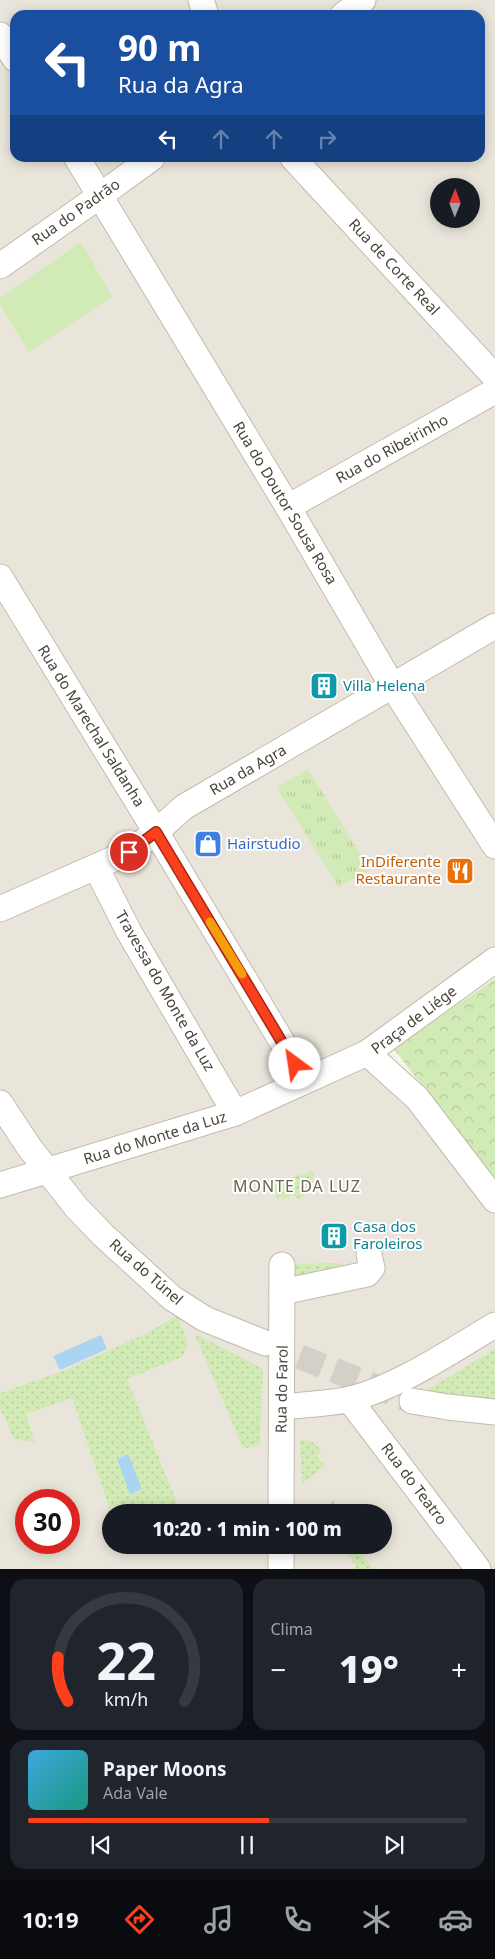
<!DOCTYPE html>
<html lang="pt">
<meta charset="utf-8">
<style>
body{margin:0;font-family:"Noto Sans",sans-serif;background:#20242c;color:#f1f3f6;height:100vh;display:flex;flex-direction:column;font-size:19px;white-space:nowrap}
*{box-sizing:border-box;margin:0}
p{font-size:16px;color:#9ea1a6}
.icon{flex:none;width:28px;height:28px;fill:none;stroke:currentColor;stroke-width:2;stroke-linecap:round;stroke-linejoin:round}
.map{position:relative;height:1569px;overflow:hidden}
.side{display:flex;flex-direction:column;gap:10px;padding:10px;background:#0d0f14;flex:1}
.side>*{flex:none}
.hud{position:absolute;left:10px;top:10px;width:475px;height:152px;border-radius:15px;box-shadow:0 2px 12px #0003;background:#1a4fa0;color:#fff;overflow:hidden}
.needle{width:32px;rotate:1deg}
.fabs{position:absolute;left:430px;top:178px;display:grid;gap:10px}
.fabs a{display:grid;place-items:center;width:50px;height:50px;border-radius:50%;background:#171b24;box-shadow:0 2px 12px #0003;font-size:25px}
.speed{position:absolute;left:15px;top:1489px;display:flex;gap:10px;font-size:25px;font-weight:700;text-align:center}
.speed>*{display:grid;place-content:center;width:65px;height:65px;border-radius:50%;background:#171b24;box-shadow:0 2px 12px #0003;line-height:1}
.speed .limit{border:8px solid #d22;background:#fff;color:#111}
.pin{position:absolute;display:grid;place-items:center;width:42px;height:42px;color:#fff;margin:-21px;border:2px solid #fff;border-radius:50%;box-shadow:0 1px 5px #0007}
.me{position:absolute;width:55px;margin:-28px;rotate:329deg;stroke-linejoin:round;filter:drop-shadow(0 0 4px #0008)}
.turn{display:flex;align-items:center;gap:18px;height:105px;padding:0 25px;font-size:22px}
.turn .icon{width:65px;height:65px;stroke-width:2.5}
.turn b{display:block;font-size:35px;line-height:42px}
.lanes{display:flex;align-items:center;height:48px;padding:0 25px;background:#0003;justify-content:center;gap:25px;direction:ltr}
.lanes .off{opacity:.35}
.big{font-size:38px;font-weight:800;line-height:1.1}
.side .widget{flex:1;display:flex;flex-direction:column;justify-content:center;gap:8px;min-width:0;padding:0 18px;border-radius:15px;background:#20242c}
.side .dial{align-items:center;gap:0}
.dial svg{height:130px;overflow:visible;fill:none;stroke:#363941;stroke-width:7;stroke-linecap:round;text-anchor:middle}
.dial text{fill:#f1f3f6;stroke:none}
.song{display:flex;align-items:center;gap:15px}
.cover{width:60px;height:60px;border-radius:8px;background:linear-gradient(135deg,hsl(200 70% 55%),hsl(170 70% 35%))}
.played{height:5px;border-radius:2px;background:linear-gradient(90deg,#fc3f1d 55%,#363941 55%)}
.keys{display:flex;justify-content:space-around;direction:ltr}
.heat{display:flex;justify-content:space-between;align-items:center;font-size:28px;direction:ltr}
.side .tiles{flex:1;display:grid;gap:10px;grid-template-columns:1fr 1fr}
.widget:last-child{grid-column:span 2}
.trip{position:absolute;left:102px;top:1504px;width:290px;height:50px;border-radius:25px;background:#171b24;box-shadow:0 2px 12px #0003;font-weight:800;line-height:50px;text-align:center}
.menu{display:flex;height:80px;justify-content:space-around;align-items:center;background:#090b0e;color:#9ea1a6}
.menu .icon{width:35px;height:35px}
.menu .current{color:#fc3f1d}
.menu b{font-size:22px;color:#f1f3f6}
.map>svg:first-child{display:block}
</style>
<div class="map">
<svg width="495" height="1569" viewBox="0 0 495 1569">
<defs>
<pattern id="grass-tufts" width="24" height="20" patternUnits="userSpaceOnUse" patternTransform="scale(1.25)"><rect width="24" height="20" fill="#d2eab5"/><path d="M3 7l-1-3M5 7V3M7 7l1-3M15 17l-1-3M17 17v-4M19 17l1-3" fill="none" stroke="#b6ca9c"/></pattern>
<pattern id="park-crowns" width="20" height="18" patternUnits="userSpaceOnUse" patternTransform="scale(1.25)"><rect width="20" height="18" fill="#d2eab5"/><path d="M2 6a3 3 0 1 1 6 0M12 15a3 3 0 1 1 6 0" fill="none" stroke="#b6ca9c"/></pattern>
<pattern id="garden-dots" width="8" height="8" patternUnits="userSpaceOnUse" patternTransform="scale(1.25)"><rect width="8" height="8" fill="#d2eab5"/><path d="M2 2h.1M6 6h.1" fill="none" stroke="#b6ca9c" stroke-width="1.8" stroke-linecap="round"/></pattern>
</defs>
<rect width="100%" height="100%" fill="#f6f3ec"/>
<path fill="#eae5da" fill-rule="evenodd" d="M0 0H495V960L367 1053 495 1200V1569H0ZM15 15H480V158H15ZM439 186H471V219H439ZM26 1500H69V1542H26ZM111 1512H384V1545H111Z"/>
<path fill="url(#grass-tufts)" d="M308 769 370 870 339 887 277 788Z"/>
<path fill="url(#park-crowns)" d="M495 979V1179L393 1048Z"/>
<g fill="url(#garden-dots)" fill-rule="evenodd">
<path d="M311 1172 314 1174 309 1192 300 1199 292 1195 283 1199 282 1197 277 1198 272 1182Z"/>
<path d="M340 1263 344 1265V1269L293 1284 290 1264Z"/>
<path d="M178 1315 188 1344 182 1357 127 1379 178 1505 155 1512 111 1513 72 1398 26 1414 35 1442 14 1439 0 1408V1393L61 1372 149 1332ZM128 1454 141 1489 131 1494 117 1459Z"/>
<path d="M194 1333 263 1369 260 1446 243 1448Z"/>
<path d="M495 1349V1412L414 1398Z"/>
<path d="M300 1440C311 1441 316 1441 321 1452L316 1456 326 1466 302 1483Z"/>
<path d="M334 1500 343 1512H317Z"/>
<path d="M348 1545H355L373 1569H353L356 1566 343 1549Z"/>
</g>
<path fill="#d2eab5" d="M81 242 112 297 29 352 0 304V298Z"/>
<g fill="#a9d4f2">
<path d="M101 1335 107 1349 60 1370 53 1356Z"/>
<path d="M128 1454 142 1489 130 1494 117 1459Z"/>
</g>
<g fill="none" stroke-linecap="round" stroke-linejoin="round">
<path stroke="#d4d0c8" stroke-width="25" stroke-dasharray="25 12" stroke-linecap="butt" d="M265 1343 412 1401"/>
<defs>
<g id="minor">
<path d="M201 0 206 15"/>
<path d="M343 15 363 0"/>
<path d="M0 35 15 59"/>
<path d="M77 158 288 507 393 687 495 846"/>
<path d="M293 158 495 377"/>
<path d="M0 266 101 195 152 158"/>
<path d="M288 507 495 391"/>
<path d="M0 577 156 832 305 1080"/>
<path d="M96 867 129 932 235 1113"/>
<path d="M0 909 129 852 156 832 184 807 495 626"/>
<path d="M367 1053 417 1098 495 1200"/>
<path d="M0 1103 29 1147 76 1207 103 1235 172 1298 205 1319 265 1343"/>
<path d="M0 1185 235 1113 367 1053 495 960"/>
<path d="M282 1292 367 1274 372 1268 369 1254"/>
<path d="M349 1399 478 1569"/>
<path d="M412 1401 448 1407 495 1412"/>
<path d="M283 1407C305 1404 330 1404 351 1399 400 1386 451 1351 495 1325"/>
<path d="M281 1512 282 1265"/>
<path d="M281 1569V1545"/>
</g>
</defs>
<use href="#minor" stroke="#c2bbae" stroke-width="27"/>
<use href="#minor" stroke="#fff" stroke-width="25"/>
</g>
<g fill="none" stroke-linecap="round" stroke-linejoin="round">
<defs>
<path id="route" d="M129 852 156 832 295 1064"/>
</defs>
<use href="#route" stroke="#a42913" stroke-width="12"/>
<use href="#route" stroke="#fc3f1d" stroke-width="9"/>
<path stroke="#f59e0b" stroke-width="9" d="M210 922 242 974"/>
</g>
<defs>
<symbol id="building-square" viewBox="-11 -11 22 22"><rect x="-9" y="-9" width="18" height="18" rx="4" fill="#0f9aa8" stroke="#fff"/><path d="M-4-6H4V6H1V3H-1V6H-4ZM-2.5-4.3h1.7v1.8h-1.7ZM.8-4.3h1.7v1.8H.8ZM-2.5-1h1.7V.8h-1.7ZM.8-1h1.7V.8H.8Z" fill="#fff"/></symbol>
<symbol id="shop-square" viewBox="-11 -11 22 22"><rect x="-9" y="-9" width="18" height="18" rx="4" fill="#3f7fe0" stroke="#fff"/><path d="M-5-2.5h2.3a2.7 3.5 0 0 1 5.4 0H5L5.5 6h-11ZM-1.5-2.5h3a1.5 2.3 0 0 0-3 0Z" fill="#fff"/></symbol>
<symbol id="restaurant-square" viewBox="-11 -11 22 22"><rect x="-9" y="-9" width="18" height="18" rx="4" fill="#e8710a" stroke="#fff"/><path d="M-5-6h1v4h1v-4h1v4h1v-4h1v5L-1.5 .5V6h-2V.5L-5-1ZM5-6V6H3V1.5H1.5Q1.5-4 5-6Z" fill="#fff"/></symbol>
</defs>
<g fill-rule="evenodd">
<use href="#building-square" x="308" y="670" width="32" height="32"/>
<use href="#shop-square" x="192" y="828" width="32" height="32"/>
<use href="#restaurant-square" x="444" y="855" width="32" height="32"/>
<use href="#building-square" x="318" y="1220" width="32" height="32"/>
</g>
<g text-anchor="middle" stroke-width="4" stroke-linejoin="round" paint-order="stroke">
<g font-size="15" fill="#4b4439" stroke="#fff">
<text transform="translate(76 212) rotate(-35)" y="5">Rua do Padrão</text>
<text transform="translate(394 267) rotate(47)" y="5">Rua de Corte Real</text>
<text transform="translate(392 449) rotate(-29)" y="5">Rua do Ribeirinho</text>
<text transform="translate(285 503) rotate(59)" y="5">Rua do Doutor Sousa Rosa</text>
<text transform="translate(91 726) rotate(58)" y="5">Rua do Marechal Saldanha</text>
<text transform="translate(248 770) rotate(-30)" y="5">Rua da Agra</text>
<text transform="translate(165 991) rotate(60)" y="5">Travessa do Monte da Luz</text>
<text transform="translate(414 1020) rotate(-37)" y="5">Praça de Liége</text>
<text transform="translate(155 1138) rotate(-17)" y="5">Rua do Monte da Luz</text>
<text transform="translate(146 1272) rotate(41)" y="5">Rua do Túnel</text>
<text transform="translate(282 1389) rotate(-89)" y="5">Rua do Farol</text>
<text transform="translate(414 1484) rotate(53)" y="5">Rua do Teatro</text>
</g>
<g font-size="15" fill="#0d838f" stroke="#fff" text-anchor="start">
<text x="343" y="691">Villa Helena</text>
<text x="353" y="1232">Casa dos<tspan x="353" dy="17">Faroleiros</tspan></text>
</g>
<g font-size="15" fill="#366cbe" stroke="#fff" text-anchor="start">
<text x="227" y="849">Hairstudio</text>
</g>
<g font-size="15" fill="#c56008" stroke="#fff" text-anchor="end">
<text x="441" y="867">InDiferente<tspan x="441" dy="17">Restaurante</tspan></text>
</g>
<g font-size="16" letter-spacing="1" fill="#6e6250" stroke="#fff">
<text x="297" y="1192">MONTE DA LUZ</text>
</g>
</g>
</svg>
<div class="fabs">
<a><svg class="needle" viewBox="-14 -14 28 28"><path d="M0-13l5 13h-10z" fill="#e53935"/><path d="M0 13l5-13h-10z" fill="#9ea1a6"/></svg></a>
</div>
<div class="speed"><div class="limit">30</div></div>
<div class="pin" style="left:129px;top:852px;background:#d93025"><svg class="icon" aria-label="arrive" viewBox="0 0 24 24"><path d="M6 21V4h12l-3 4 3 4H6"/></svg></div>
<svg class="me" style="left:295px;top:1064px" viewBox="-20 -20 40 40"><circle r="19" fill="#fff"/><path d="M0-13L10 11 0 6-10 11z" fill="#fc3f1d"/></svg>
<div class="trip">10:20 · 1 min · 100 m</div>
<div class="hud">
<div class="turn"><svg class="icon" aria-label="left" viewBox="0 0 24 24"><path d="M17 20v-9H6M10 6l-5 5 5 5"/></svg><div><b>90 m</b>Rua da Agra</div></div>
<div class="lanes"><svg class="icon" aria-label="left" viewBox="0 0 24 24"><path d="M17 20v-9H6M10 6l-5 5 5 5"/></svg><svg class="icon off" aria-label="ahead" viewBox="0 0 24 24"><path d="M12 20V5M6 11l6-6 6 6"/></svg><svg class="icon off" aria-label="ahead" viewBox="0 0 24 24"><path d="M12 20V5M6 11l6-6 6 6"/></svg><svg class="icon off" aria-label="right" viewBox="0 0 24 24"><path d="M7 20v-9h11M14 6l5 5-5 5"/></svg></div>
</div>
</div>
<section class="side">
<div class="tiles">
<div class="widget dial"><svg viewBox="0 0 100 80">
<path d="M14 69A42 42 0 1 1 86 69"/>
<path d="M14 69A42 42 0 0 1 8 42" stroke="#fc3f1d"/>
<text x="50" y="56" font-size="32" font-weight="700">22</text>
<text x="50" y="72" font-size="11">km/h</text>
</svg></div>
<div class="widget"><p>Clima</p>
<div class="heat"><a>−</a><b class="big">19°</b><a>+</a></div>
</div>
<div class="widget">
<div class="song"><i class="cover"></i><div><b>Paper Moons</b><p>Ada Vale</p></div></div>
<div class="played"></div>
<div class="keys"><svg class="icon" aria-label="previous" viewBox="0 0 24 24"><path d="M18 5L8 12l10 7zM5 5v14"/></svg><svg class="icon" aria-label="pause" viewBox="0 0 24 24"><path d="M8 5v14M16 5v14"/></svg><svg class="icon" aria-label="next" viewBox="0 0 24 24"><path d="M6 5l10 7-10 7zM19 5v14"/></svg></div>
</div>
</div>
</section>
<nav class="menu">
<b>10:19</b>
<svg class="icon current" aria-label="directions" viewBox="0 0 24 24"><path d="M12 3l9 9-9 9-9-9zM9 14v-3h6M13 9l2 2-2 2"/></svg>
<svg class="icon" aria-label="music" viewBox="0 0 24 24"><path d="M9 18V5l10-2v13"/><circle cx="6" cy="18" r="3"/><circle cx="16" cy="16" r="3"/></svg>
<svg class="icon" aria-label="phone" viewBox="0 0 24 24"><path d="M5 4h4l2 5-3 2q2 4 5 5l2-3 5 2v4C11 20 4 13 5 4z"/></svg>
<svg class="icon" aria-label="climate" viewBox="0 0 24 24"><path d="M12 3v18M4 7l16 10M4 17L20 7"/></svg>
<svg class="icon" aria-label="car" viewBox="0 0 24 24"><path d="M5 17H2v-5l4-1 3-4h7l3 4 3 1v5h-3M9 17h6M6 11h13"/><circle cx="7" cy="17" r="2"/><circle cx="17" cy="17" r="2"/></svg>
</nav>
